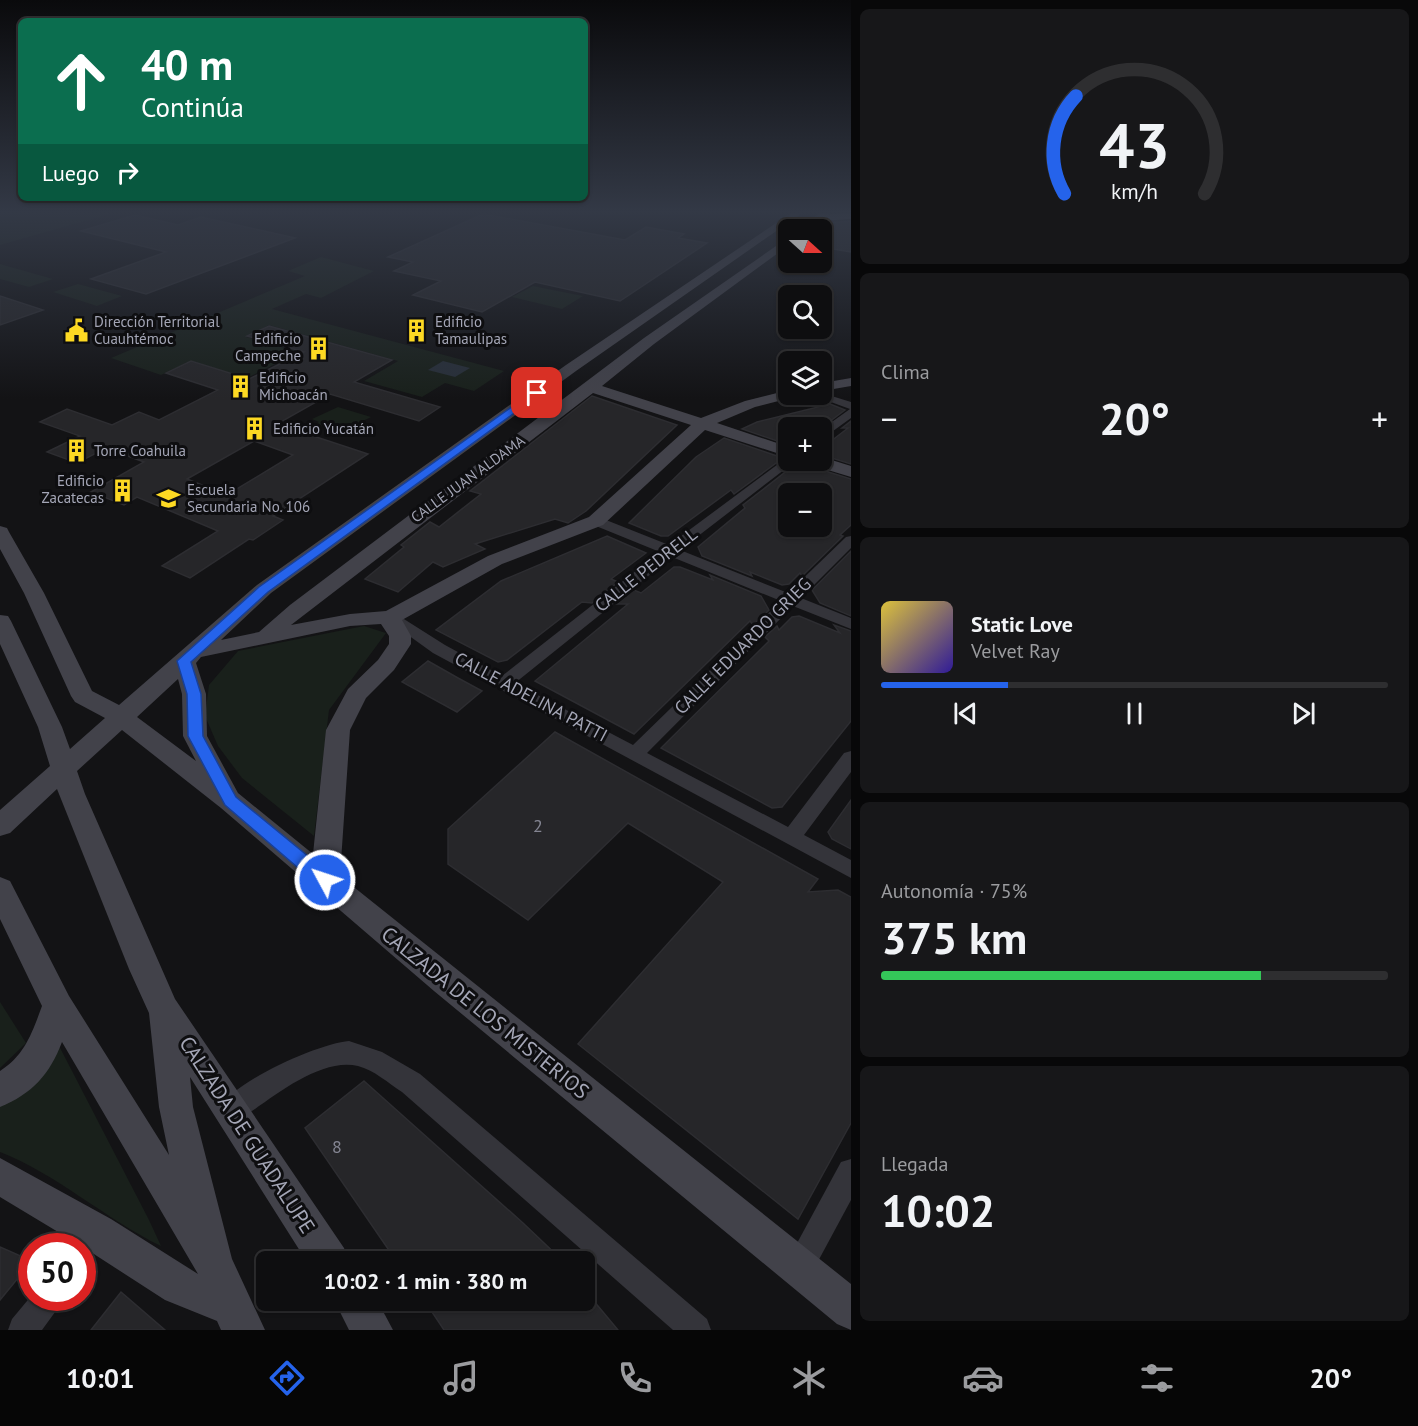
<!DOCTYPE html>
<html lang="es">
<meta charset="utf-8">
<style>
body{margin:0;font-family:"PT Sans",sans-serif;background:#171719;color:#f1f3f6;height:100vh;display:flex;flex-direction:column;font-size:22px;white-space:nowrap}
*{box-sizing:border-box;margin:0}
p{font-size:20px;color:#9b9c9f}
.icon{flex:none;width:33px;height:33px;fill:none;stroke:currentColor;stroke-width:2;stroke-linecap:round;stroke-linejoin:round}
.map{position:relative;flex:1;overflow:hidden}
.panel{display:flex;flex-direction:column;gap:9px;padding:9px;background:#080809;width:567px}
.panel>*{flex:none}
.top-card{position:absolute;left:18px;top:18px;width:570px;height:183px;border-radius:9px;box-shadow:0 2px 4px #0004,0 0 0 2px #2e2e30;background:#0b6e4f;color:#fff;overflow:hidden}
.needle{width:39px;rotate:111deg}
.controls{position:absolute;left:778px;top:219px;display:grid;gap:12px}
.controls a{display:grid;place-items:center;width:54px;height:54px;border-radius:9px;background:#0e0e10;box-shadow:0 2px 4px #0004,0 0 0 2px #2e2e30;font-size:30px}
.speed{position:absolute;left:18px;top:1233px;display:flex;gap:12px;font-size:30px;font-weight:700;text-align:center}
.speed>*{display:grid;place-content:center;width:78px;height:78px;border-radius:50%;background:#0e0e10;box-shadow:0 2px 4px #0004,0 0 0 2px #2e2e30;line-height:1}
.speed .limit{border:9px solid #d22;background:#fff;color:#111}
.pin{position:absolute;display:grid;place-items:center;width:51px;height:51px;color:#fff;margin:-26px;border-radius:12px;box-shadow:0 3px 9px #0006}
.me{position:absolute;width:66px;margin:-33px;rotate:310deg;stroke-linejoin:round;filter:drop-shadow(0 0 4px #0008)}
.turn{display:flex;align-items:center;gap:21px;height:126px;padding:0 24px;font-size:27px}
.turn .icon{width:78px;height:78px;stroke-width:2.5}
.turn b{display:block;font-size:42px;line-height:51px}
.then{display:flex;align-items:center;height:57px;padding:0 24px;background:#0003;gap:12px;font-size:22px}
.big{font-size:45px;font-weight:600;line-height:1.1}
.panel .widget{flex:1;display:flex;flex-direction:column;justify-content:center;gap:9px;min-width:0;padding:0 21px;border-radius:9px;background:#171719}
.panel .dial{align-items:center;gap:0}
.dial svg{height:156px;overflow:visible;fill:none;stroke:#2e2e30;stroke-width:7;stroke-linecap:round;text-anchor:middle}
.dial text{fill:#f1f3f6;stroke:none}
.song{display:flex;align-items:center;gap:18px}
.cover{width:72px;height:72px;border-radius:9px;background:linear-gradient(135deg,hsl(50 70% 55%),hsl(250 70% 35%))}
.played{height:6px;border-radius:3px;background:linear-gradient(90deg,#2563eb 25%,#2e2e30 25%)}
.keys{display:flex;justify-content:space-around;direction:ltr}
.heat{display:flex;justify-content:space-between;align-items:center;font-size:33px;direction:ltr}
.charge{height:9px;border-radius:4px;background:linear-gradient(90deg,#34c759 75%,#2e2e30 0)}
.trip{position:absolute;left:256px;top:1251px;width:339px;height:60px;border-radius:9px;background:#0e0e10;box-shadow:0 2px 4px #0004,0 0 0 2px #2e2e30;font-weight:600;line-height:60px;text-align:center}
.dock{display:flex;height:96px;justify-content:space-around;align-items:center;background:#060606;color:#9b9c9f}
.dock .icon{width:42px;height:42px}
.dock .on{color:#2563eb}
.dock b{font-size:27px;color:#f1f3f6}
main{display:flex;flex:1;min-height:0}
.map>svg:first-child{display:block}
</style>
<main>
<div class="map">
<svg width="851" height="1330" viewBox="0 0 851 1330">
<rect width="100%" height="100%" fill="#131315"/>
<g fill="#19201b">
<path d="M0 213H113L0 245Z"/>
<path d="M321 257 374 271 321 298 306 294 272 309 504 371 474 391 445 383 422 397 364 381 398 361 269 325 246 337 299 352 247 378 191 361 161 375 111 358 305 276 288 271Z"/>
<path d="M0 264 53 279 29 287 0 279Z"/>
<path d="M78 284 122 296 97 306 53 292Z"/>
<path d="M533 286 583 296 562 309 512 297Z"/>
<path d="M338 407 371 417C351 427 336 431 314 425L319 422 312 419Z"/>
<path d="M364 626 386 633 329 710 314 836 242 778 218 746 205 716 209 685 238 651Z"/>
<path d="M0 1002 26 1043 0 1068Z"/>
<path d="M57 1042 149 1220 161 1246C107 1220 55 1173 0 1152V1105Z"/>
</g>
<path fill="#282f39" d="M443 361 470 368 455 377 428 370Z"/>
<g fill="#262629" stroke="#2d2d31" stroke-width="1.5" fill-rule="evenodd">
<path d="M483 214 625 240 646 227 684 234 678 238 707 243 620 301 535 282 482 312 413 295 441 281 394 271 413 262 388 257Z"/>
<path d="M135 215 178 225 201 217 295 238 146 294 91 279 166 252 81 231Z"/>
<path d="M851 221V252L822 247V226L826 223Z"/>
<path d="M0 296 43 310 0 325Z"/>
<path d="M269 326 392 360 354 382 440 407 419 421 330 394 277 424 368 454 273 516 283 520 253 540 249 539 190 578 162 566 218 531 137 497 124 505 91 492 144 462 106 448 77 463 47 452 80 436 40 422 67 409 112 425 139 412 159 420 218 390 166 373 191 361 249 379 304 352 247 336ZM254 441 293 455 227 495 187 479Z"/>
<path d="M592 396 677 425 586 511 568 523 555 519 475 544 485 549 443 567 433 562 398 592 365 579 404 547 401 545 430 522 439 527 481 494 470 491Z"/>
<path d="M830 404 845 410 821 428H789V445L742 429 757 422Z"/>
<path d="M851 421V464L822 455V448L848 428H842Z"/>
<path d="M724 438 783 458 734 494 731 490 668 536H661L629 523 696 457Z"/>
<path d="M806 465 851 479V525L840 535 843 536 802 576 800 573 789 584 782 585 750 572 752 576 702 556 698 547 745 508 743 505 793 466ZM789 494H822V526H789Z"/>
<path d="M607 536 646 553 611 579 618 582 592 603 582 602 507 660 498 662 436 630 501 581Z"/>
<path d="M851 551V616L820 603 812 590Z"/>
<path d="M674 567H680L713 580 710 575 761 596 769 610 753 625 750 621 634 734 535 681 628 604H617L634 590 641 593Z"/>
<path d="M799 616 840 633 834 625 851 631V721L782 807 772 808 661 748 769 641 765 637 777 626 779 630 792 617Z"/>
<path d="M428 661 458 678 482 691 457 712 402 682Z"/>
<path d="M555 732 818 879 808 892 838 890 851 897V1123L798 1219 578 1044 723 882 628 823 528 920 448 864V829Z"/>
<path d="M851 800V849L832 839 828 832Z"/>
<path d="M364 1081 523 1223 564 1262H397L305 1128Z"/>
<path d="M0 1247 32 1261 0 1300Z"/>
<path d="M121 1292 165 1330H91Z"/>
<path d="M424 1300H593L618 1330H444Z"/>
</g>
<g fill="none" stroke-linecap="round" stroke-linejoin="round">
<g fill="#34343a" fill-rule="evenodd">
<path d="M822 393 851 402V418L822 439V429L850 409 809 394Z"/>
<path d="M789 456V460H795L793 463 680 550 788 593 846 537 851 536V548L801 598 851 618V629L793 606 647 753 788 827 844 753 851 751V772L804 835 851 860V878L433 653 383 617 391 612 396 614 445 645 502 676 660 552 591 524 589 521 591 518H601L669 545ZM672 557 781 601 633 745 515 683Z"/>
<path d="M349 1041 382 1052 420 1074 707 1319 711 1330H673L402 1092C388 1083 374 1070 358 1066 320 1057 272 1098 242 1118L233 1122 224 1118 220 1109C231 1082 320 1043 349 1041Z"/>
<path d="M851 1159V1200L809 1278 799 1282 789 1278 785 1268 789 1258 841 1162Z"/>
<path d="M32 1295V1298H63L58 1308 42 1330H8L12 1319Z"/>
</g>
<g fill="#42424a" fill-rule="evenodd">
<path d="M791 213H802L576 371 271 593 221 640 259 632 290 605 644 338 789 237V245L654 344 602 386 701 418 745 401 789 390V394H796L794 397 755 407 717 423 789 447V457L705 430 603 525 502 564 402 620 411 636V644L394 670 366 698 350 730 340 876 851 1284V1330L837 1324 434 991 221 808 122 730 77 771 85 794 175 999 344 1248 349 1262H307L190 1077 193 1107 232 1259 265 1330H221L217 1321 165 1300 83 1247 0 1197V1158L111 1219 198 1274 62 1042C50 1074 32 1094 0 1107V1071C25 1055 32 1033 42 1006L0 919V877L10 881 69 996 169 1155 159 1107 149 1013 129 969 57 789 10 833 0 836V810L50 766 38 727 0 644V615L8 616 11 621 62 727 70 749 105 718 75 702 71 696 24 593 0 549V526L7 528 9 532 44 593 92 691 119 705 257 585 566 365ZM593 393 691 425 589 517 488 556 386 611 350 614 291 625ZM381 624 389 636V644L378 660 348 689 326 730 313 854 238 793 207 736 206 694 196 663 201 657 350 626ZM178 679 182 694 183 736 196 761 137 717Z"/>
<path d="M819 213H830L810 230H798Z"/>
<path d="M851 378V386L822 391V383Z"/>
<path d="M822 457 851 466V477L808 464 806 460H822Z"/>
<path d="M334 1300H377L393 1330H349Z"/>
</g>
<path fill="#4f5059" fill-rule="evenodd" d="M851 213V219L819 221 813 218 819 215Z"/>
</g>
<linearGradient id="sky" x2="0" y2="1"><stop stop-color="#0a0a0c"/><stop offset="0.53" stop-color="#333946"/><stop offset="1" stop-color="#333946" stop-opacity="0"/></linearGradient>
<rect width="851" height="399" fill="url(#sky)"/>
<path fill="#2563eb" stroke="#184099" stroke-width="1.5" d="M534 391 542 393 268 592 191 662 201 694 203 736 236 797 331 875 333 880 331 885 325 887 318 885 225 805 188 736 187 694 177 661 259 587Z"/>
<defs>
<symbol id="civic-bare" viewBox="-9 -9 18 18"><path d="M-.6-6.5H3V-4.5H.6V-3L4-1V1h2V6H-6V1h2V-1L-.6-3ZM-1.2 2.5V6h2.4V2.5Z" fill="#fdd923" stroke="#0e0e10" stroke-width="2.5" paint-order="stroke"/></symbol>
<symbol id="building-bare" viewBox="-9 -9 18 18"><path d="M-4-6H4V6H1V3H-1V6H-4ZM-2.5-4.3h1.7v1.8h-1.7ZM.8-4.3h1.7v1.8H.8ZM-2.5-1h1.7V.8h-1.7ZM.8-1h1.7V.8H.8Z" fill="#fdd923" stroke="#0e0e10" stroke-width="2.5" paint-order="stroke"/></symbol>
<symbol id="school-bare" viewBox="-9 -9 18 18"><path d="M0-5L7-2L0 1L-7-2ZM-4 1L0 2.5L4 1V4Q0 6-4 4Z" fill="#fdd923" stroke="#0e0e10" stroke-width="2.5" paint-order="stroke"/></symbol>
</defs>
<g fill-rule="evenodd">
<use href="#civic-bare" x="60" y="314" width="33" height="33"/>
<use href="#building-bare" x="400" y="314" width="33" height="33"/>
<use href="#building-bare" x="302" y="332" width="33" height="33"/>
<use href="#building-bare" x="224" y="370" width="33" height="33"/>
<use href="#building-bare" x="238" y="412" width="33" height="33"/>
<use href="#building-bare" x="60" y="434" width="33" height="33"/>
<use href="#building-bare" x="106" y="474" width="33" height="33"/>
<use href="#school-bare" x="152" y="482" width="33" height="33"/>
</g>
<g text-anchor="middle" stroke-width="6" stroke-linejoin="round" paint-order="stroke">
<g font-size="15" fill="#a4a6b6" stroke="#0e0e10" text-anchor="start">
<text x="94" y="327">Dirección Territorial<tspan x="94" dy="17">Cuauhtémoc</tspan></text>
<text x="435" y="327">Edificio<tspan x="435" dy="17">Tamaulipas</tspan></text>
<text x="301" y="344" text-anchor="end">Edificio<tspan x="301" dy="17">Campeche</tspan></text>
<text x="259" y="383">Edificio<tspan x="259" dy="17">Michoacán</tspan></text>
<text x="273" y="434">Edificio Yucatán</text>
<text x="94" y="456">Torre Coahuila</text>
<text x="104" y="486" text-anchor="end">Edificio<tspan x="104" dy="17">Zacatecas</tspan></text>
<text x="187" y="495">Escuela<tspan x="187" dy="17">Secundaria No. 106</tspan></text>
</g>
<g font-size="15" fill="#a4a6b6" stroke="#0e0e10">
<text transform="translate(468 479) rotate(-36)" y="5">CALLE JUAN ALDAMA</text>
</g>
<g font-size="18" fill="#a4a6b6" stroke="#0e0e10">
<text transform="translate(646 570) rotate(-38)" y="6">CALLE PEDRELL</text>
<text transform="translate(743 646) rotate(-45)" y="6">CALLE EDUARDO GRIEG</text>
<text transform="translate(531 697) rotate(28)" y="6">CALLE ADELINA PATTI</text>
</g>
<g font-size="18" fill="#848592">
<text x="538" y="832">2</text>
<text x="337" y="1153">8</text>
</g>
<g font-size="21" fill="#a4a6b6" stroke="#0e0e10">
<text transform="translate(485 1013) rotate(39)" y="7">CALZADA DE LOS MISTERIOS</text>
<text transform="translate(247 1135) rotate(57)" y="7">CALZADA DE GUADALUPE</text>
</g>
</g>
</svg>
<div class="controls">
<a><svg class="needle" viewBox="-14 -14 28 28"><path d="M0-13l5 13h-10z" fill="#e53935"/><path d="M0 13l5-13h-10z" fill="#9b9c9f"/></svg></a>
<a><svg class="icon" aria-label="search" viewBox="0 0 24 24"><circle cx="10" cy="10" r="6"/><path d="M15 15l6 6"/></svg></a>
<a><svg class="icon" aria-label="layers" viewBox="0 0 24 24"><path d="M12 4l9 5-9 5-9-5zM3 14l9 5 9-5"/></svg></a>
<a>+</a>
<a>−</a>
</div>
<div class="speed"><div class="limit">50</div></div>
<div class="pin" style="left:537px;top:393px;background:#d93025"><svg class="icon" aria-label="arrive" viewBox="0 0 24 24"><path d="M6 21V4h12l-3 4 3 4H6"/></svg></div>
<svg class="me" style="left:325px;top:880px" viewBox="-20 -20 40 40"><circle r="17" fill="#2563eb" stroke="#fff" stroke-width="3"/><path d="M0-11L8 9 0 5-8 9z" fill="#fff"/></svg>
<div class="trip">10:02 · 1 min · 380 m</div>
<div class="top-card">
<div class="turn"><svg class="icon" aria-label="ahead" viewBox="0 0 24 24"><path d="M12 20V5M6 11l6-6 6 6"/></svg><div><b>40 m</b>Continúa</div></div>
<div class="then">Luego<svg class="icon" aria-label="right" viewBox="0 0 24 24"><path d="M7 20v-9h11M14 6l5 5-5 5"/></svg></div>
</div>
</div>
<section class="panel">
<div class="widget dial"><svg viewBox="0 0 100 80">
<path d="M14 69A42 42 0 1 1 86 69"/>
<path d="M14 69A42 42 0 0 1 20 19" stroke="#2563eb"/>
<text x="50" y="56" font-size="32" font-weight="700">43</text>
<text x="50" y="72" font-size="11">km/h</text>
</svg></div>
<div class="widget"><p>Clima</p>
<div class="heat"><a>−</a><b class="big">20°</b><a>+</a></div>
</div>
<div class="widget">
<div class="song"><i class="cover"></i><div><b>Static Love</b><p>Velvet Ray</p></div></div>
<div class="played"></div>
<div class="keys"><svg class="icon" aria-label="previous" viewBox="0 0 24 24"><path d="M18 5L8 12l10 7zM5 5v14"/></svg><svg class="icon" aria-label="pause" viewBox="0 0 24 24"><path d="M8 5v14M16 5v14"/></svg><svg class="icon" aria-label="next" viewBox="0 0 24 24"><path d="M6 5l10 7-10 7zM19 5v14"/></svg></div>
</div>
<div class="widget"><p>Autonomía · 75%</p><b class="big">375 km</b><div class="charge"></div></div>
<div class="widget"><p>Llegada</p><b class="big">10:02</b></div>
</section>
</main>
<nav class="dock">
<b>10:01</b>
<svg class="icon on" aria-label="directions" viewBox="0 0 24 24"><path d="M12 3l9 9-9 9-9-9zM9 14v-3h6M13 9l2 2-2 2"/></svg>
<svg class="icon" aria-label="music" viewBox="0 0 24 24"><path d="M9 18V5l10-2v13"/><circle cx="6" cy="18" r="3"/><circle cx="16" cy="16" r="3"/></svg>
<svg class="icon" aria-label="phone" viewBox="0 0 24 24"><path d="M5 4h4l2 5-3 2q2 4 5 5l2-3 5 2v4C11 20 4 13 5 4z"/></svg>
<svg class="icon" aria-label="climate" viewBox="0 0 24 24"><path d="M12 3v18M4 7l16 10M4 17L20 7"/></svg>
<svg class="icon" aria-label="car" viewBox="0 0 24 24"><path d="M5 17H2v-5l4-1 3-4h7l3 4 3 1v5h-3M9 17h6M6 11h13"/><circle cx="7" cy="17" r="2"/><circle cx="17" cy="17" r="2"/></svg>
<svg class="icon" aria-label="filters" viewBox="0 0 24 24"><path d="M4 7h16M4 17h16"/><circle cx="9" cy="7" r="2"/><circle cx="15" cy="17" r="2"/></svg>
<b>20°</b>
</nav>
